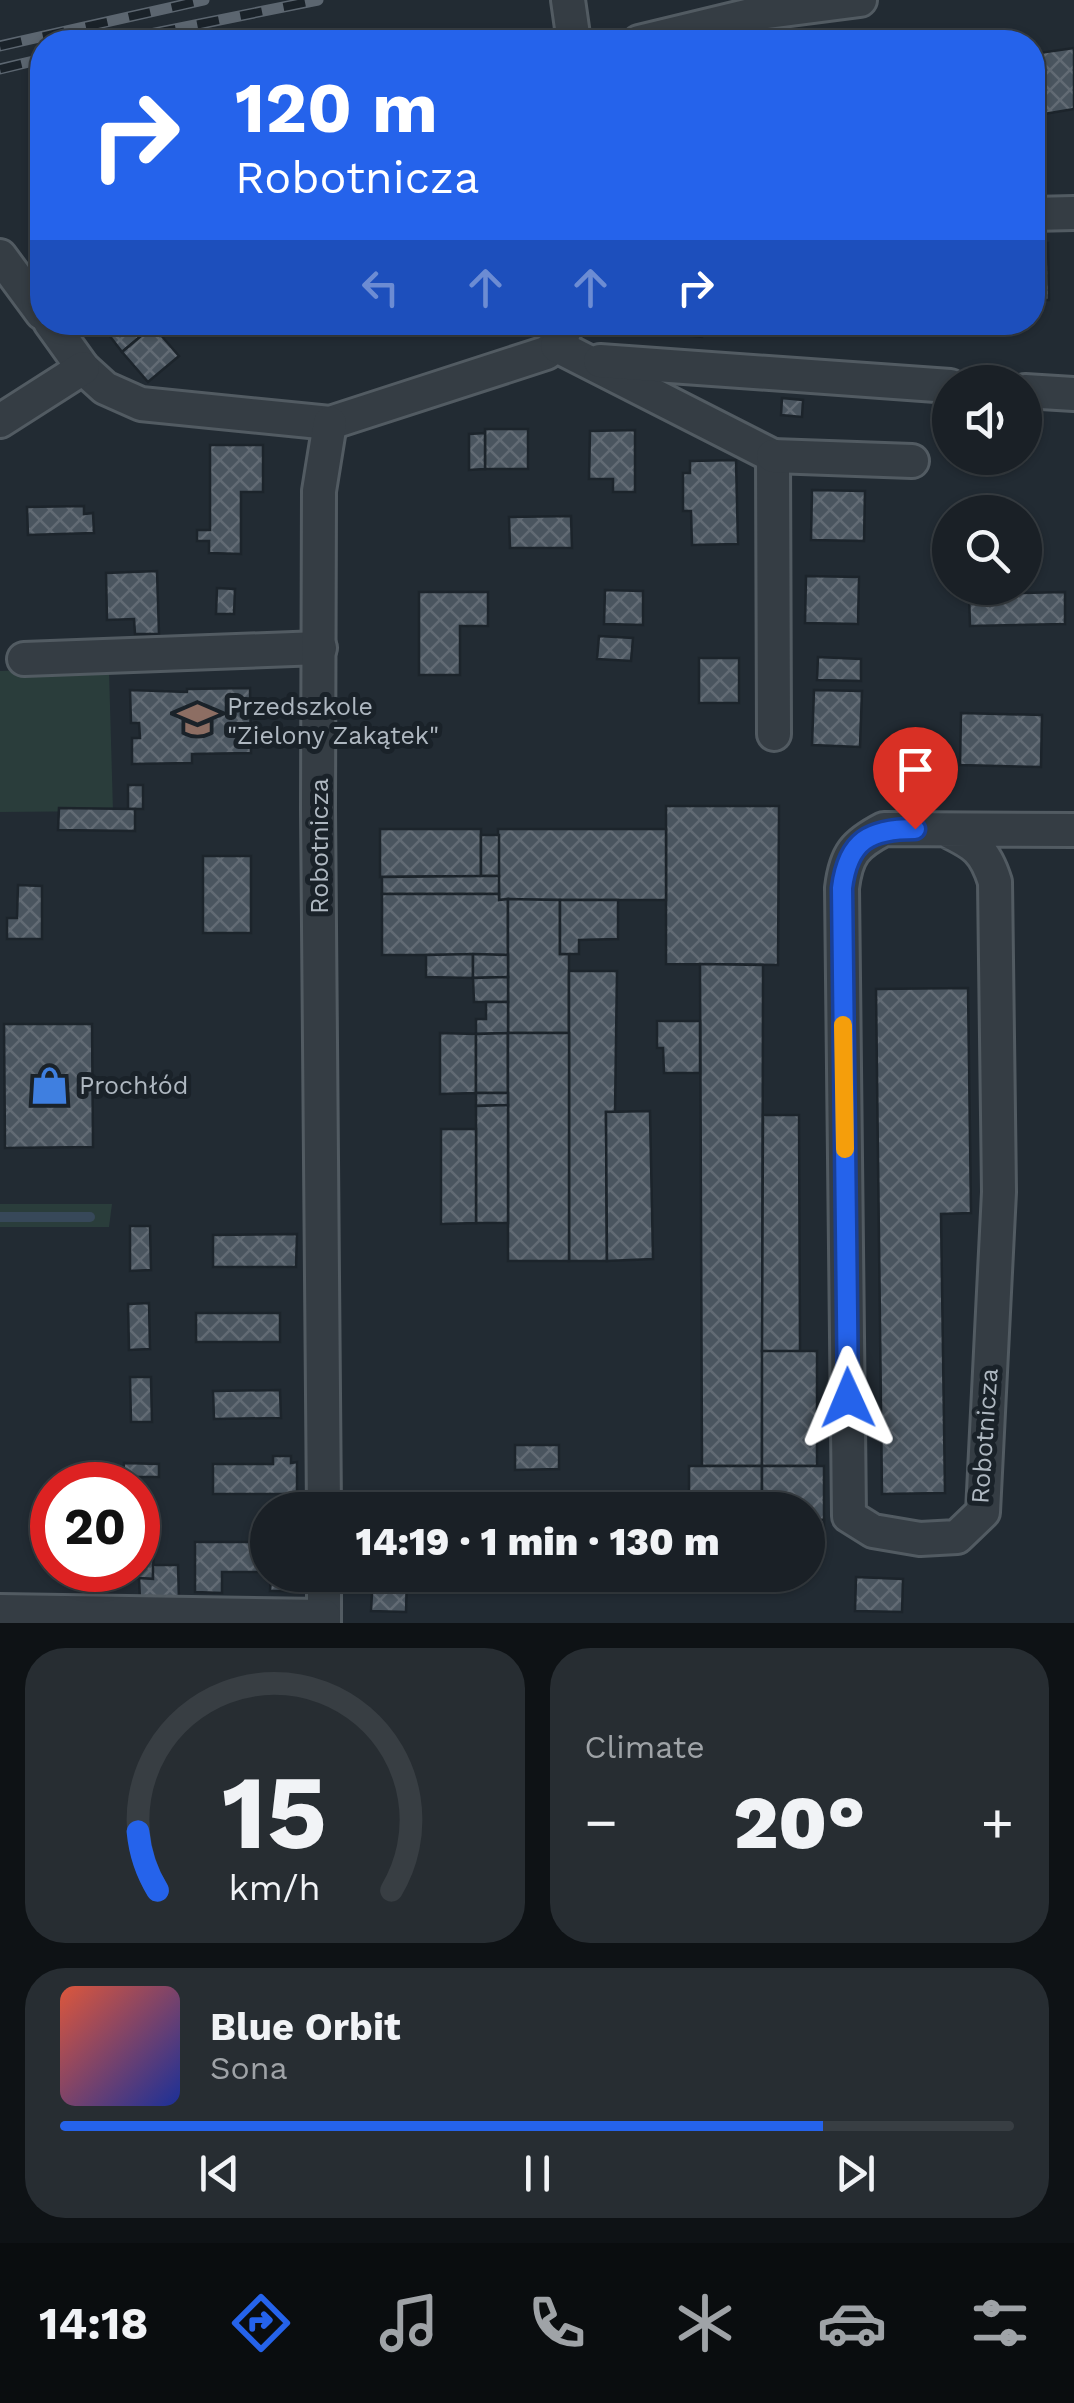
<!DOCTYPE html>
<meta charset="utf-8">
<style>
body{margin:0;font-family:"Work Sans",sans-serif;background:#272d32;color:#f1f3f6;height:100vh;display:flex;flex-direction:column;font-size:38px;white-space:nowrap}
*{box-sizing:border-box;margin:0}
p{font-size:32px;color:#9fa3a7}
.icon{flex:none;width:55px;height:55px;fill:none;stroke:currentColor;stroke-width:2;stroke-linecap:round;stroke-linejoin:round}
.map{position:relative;height:1623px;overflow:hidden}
.sheet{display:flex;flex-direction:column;gap:25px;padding:25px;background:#0e1215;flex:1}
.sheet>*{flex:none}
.hud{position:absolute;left:30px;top:30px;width:1015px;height:305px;border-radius:40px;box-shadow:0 2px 8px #0004,0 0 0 2px #383e43;background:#2563eb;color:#fff;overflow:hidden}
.fabs{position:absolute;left:932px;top:365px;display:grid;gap:20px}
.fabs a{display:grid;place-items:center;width:110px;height:110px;border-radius:50%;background:#1a2026;box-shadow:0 2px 8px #0004,0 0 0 2px #383e43;font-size:50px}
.speed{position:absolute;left:30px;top:1462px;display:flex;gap:20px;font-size:50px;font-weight:700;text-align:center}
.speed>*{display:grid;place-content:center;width:130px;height:130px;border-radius:50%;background:#1a2026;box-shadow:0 2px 8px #0004,0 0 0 2px #383e43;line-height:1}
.speed .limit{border:15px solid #d22;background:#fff;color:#111}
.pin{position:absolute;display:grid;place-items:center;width:85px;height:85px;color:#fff;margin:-102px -42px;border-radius:50% 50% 50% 0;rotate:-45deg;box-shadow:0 0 10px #0007}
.pin .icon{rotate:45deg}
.me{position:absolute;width:110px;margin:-55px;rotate:359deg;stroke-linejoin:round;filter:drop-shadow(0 0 8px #0008)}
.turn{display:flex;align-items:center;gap:35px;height:210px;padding:0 40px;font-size:45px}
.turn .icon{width:130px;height:130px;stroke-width:2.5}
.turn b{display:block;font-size:70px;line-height:85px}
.lanes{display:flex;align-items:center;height:95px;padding:0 40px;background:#0003;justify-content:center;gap:50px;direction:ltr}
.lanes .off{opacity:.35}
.big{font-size:75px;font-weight:800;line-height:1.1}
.sheet .tile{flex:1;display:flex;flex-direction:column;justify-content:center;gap:15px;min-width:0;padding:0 35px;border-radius:40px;background:#272d32}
.sheet .dial{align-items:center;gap:0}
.dial svg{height:260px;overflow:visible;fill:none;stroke:#383e43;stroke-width:7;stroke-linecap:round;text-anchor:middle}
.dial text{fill:#f1f3f6;stroke:none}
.song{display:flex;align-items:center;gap:30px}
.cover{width:120px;height:120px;border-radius:15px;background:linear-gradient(135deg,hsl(10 70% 55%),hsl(230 70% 35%))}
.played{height:10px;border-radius:5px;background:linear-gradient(90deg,#2563eb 80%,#383e43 80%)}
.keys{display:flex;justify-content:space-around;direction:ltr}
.heat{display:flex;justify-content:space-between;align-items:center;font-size:55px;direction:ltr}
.sheet .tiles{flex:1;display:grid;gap:25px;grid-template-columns:1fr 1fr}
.tile:last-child{grid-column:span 2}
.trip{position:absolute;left:250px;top:1492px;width:575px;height:100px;border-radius:50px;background:#1a2026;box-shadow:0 2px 8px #0004,0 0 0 2px #383e43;font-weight:800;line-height:100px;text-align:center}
.dock{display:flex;height:160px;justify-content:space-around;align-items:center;background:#0a0d0f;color:#9fa3a7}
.dock .icon{width:70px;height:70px}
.dock .active{color:#2563eb}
.dock b{font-size:45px;color:#f1f3f6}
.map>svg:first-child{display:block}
</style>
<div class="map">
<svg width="1074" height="1623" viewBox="0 0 1074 1623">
<defs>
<pattern id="building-cross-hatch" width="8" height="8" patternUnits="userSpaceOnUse" patternTransform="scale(2.5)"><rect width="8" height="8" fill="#4a555f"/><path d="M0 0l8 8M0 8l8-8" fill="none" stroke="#626b74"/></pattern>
</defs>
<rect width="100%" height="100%" fill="#222b33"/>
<g fill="#2a3d3b">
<path d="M26 670 109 671 113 811 0 812V671Z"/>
<path d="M0 1204H112L109 1227H0Z"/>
</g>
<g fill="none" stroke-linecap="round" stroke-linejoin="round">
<path stroke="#374859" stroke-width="10" d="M0 1217H90"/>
</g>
<g fill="url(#building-cross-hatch)" stroke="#1c242b" stroke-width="2.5">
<path d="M1074 48V109L1032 116V54Z"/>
<path d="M1032 243H1048L1049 300H1032Z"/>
<path d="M99 322H150L153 326 122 352Z"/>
<path d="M619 322H703L702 337 619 329Z"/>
<path d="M153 326 179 356 148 382 122 352Z"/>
<path d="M782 398 803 400 802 417 781 415Z"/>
<rect x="485" y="429" width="43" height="40"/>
<path d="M635 430V492H613V479H589L590 431Z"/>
<path d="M485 433V469L469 470V434Z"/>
<path d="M210 445H263V492H241V554L209 553V541H197V530H210Z"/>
<path d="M736 460 738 544 692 545 691 511H683V473H690V461Z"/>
<path d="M812 490 865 491 864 541 811 540Z"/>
<path d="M84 506V514L93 513 94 533 28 535 27 507Z"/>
<path d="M571 516 572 548H510L509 517Z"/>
<path d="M157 571 159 634H135L134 619 107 620 106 573Z"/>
<path d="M806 576 859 577 858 624 805 623Z"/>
<path d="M217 588 235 589 234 614H216Z"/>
<path d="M1007 588H1023V593L1065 592V624L970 626 969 595 1007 594Z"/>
<path d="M605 590 643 591V625L604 624Z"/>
<path d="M419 592H488V626H460V675H419Z"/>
<path d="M599 636 633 638 631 661 597 659Z"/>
<path d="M818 657 861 659V681L817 680Z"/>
<rect x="699" y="658" width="40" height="45"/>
<path d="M250 688 251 753 192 754V763L132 764V738H140L139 723H131L130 690 187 692V689Z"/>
<path d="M814 690 862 691 860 747 812 745Z"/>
<path d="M961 713 1042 715 1041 767 960 765Z"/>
<rect x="128" y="785" width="15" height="24"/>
<path d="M666 806H779L778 965 666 964Z"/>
<path d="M59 808 135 809V831L58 830Z"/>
<path d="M380 829H481V876L380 877Z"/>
<path d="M498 829H666V900H499Z"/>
<rect x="481" y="835" width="18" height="41"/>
<rect x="203" y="856" width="48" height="77"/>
<path d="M481 876H499V894H382V877Z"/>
<path d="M18 885 42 886V939H7V918H17Z"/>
<path d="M382 894H499V900L508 899V955H382Z"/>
<path d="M508 899 560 900V954H569V1033H508Z"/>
<path d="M560 900H618V939L579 940V954H560Z"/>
<path d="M473 954V978L426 977V955Z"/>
<path d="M473 954 508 955V977L473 978Z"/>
<path d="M700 964 763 965 762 1466H702Z"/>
<path d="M569 971H617L615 1112H606L607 1261H569Z"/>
<path d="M508 977V1002H474L473 978Z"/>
<path d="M968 988 971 1213 941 1214 945 1493 882 1494 876 989Z"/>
<path d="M486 1002H508V1033L476 1034V1019H486Z"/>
<path d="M657 1021H700V1073H664L663 1048H657Z"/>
<path d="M4 1024H92L93 1147 5 1148Z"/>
<path d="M440 1033 476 1034V1093L440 1094Z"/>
<path d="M508 1033V1093H476V1034Z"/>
<rect x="508" y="1033" width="61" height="228"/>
<path d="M476 1093H508V1105L476 1106Z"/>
<path d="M508 1105V1223H476V1106Z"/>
<path d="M650 1111 653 1259 607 1261 606 1112Z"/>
<path d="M763 1115H799L800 1352 762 1351Z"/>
<path d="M441 1129H476V1223L441 1224Z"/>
<path d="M130 1226H150L151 1270 130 1271Z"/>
<path d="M297 1234 296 1267H213V1235Z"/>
<path d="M149 1303 150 1349 129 1350 128 1304Z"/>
<rect x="196" y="1313" width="84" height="29"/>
<rect x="762" y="1351" width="55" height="115"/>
<path d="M130 1377H151L152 1422H131Z"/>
<path d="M280 1390 281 1418 214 1419 213 1391Z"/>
<path d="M515 1445H559V1469L515 1470Z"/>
<path d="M273 1456H291V1463L297 1462V1497H283V1494H213V1464H273Z"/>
<path d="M124 1463 159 1464V1477H123Z"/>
<rect x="689" y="1466" width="73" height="44"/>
<path d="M762 1466H824V1520H808V1510H762Z"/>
<rect x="808" y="1520" width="16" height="28"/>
<path d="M138 1533H154L153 1579 129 1578V1570H138Z"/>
<path d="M195 1542H268V1572H222V1593L195 1592Z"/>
<path d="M153 1565H178L179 1600 140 1601 139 1578 153 1579Z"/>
<path d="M271 1575H303V1591H270Z"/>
<path d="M373 1575H407L406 1612 371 1611Z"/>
<path d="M856 1577 903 1579 902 1612 855 1611Z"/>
</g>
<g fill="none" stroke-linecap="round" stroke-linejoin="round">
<defs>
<g id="minor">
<path d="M568 0 574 42"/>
<path d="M639 42 759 13 860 0"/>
<path d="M1032 214 1074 213"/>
<path d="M0 256 42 313"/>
<path d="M50 322 83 368 105 388 141 404 330 423 546 353C558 345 565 337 566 322"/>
<path d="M557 346 773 456 774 734"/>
<path d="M600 361 950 386"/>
<path d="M1025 391 1074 394"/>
<path d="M0 421 83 368"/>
<path d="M773 456 912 461"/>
<path d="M24 659 320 648"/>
<path d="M946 830C975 844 985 850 995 882L999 1192 983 1512 957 1537 920 1539 873 1531 849 1516 842 888C846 854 855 844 884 829L1074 830"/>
<path d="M324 1510 318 809 319 491 330 423"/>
<path d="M324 1575V1623"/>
<path d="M0 1611 324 1616"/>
</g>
</defs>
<use href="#minor" stroke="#525b62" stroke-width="38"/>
<use href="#minor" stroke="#353d44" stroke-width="32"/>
<defs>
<g id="rail">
<path d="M111 42 318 0"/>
<path d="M0 46 204 0"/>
<path d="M0 69 42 59"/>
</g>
</defs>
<use href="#rail" stroke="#5c6670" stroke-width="11"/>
<use href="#rail" stroke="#1a2229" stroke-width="8" stroke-dasharray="22" stroke-linecap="butt"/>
</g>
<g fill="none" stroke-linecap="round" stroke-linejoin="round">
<defs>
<path id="route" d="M848 1398 842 888C848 840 870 829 915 829"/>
</defs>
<use href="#route" stroke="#184099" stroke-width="25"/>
<use href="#route" stroke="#2563eb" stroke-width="18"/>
<path stroke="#f59e0b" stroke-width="18" d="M843 1025 845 1149"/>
</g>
<defs>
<symbol id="school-bare" viewBox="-9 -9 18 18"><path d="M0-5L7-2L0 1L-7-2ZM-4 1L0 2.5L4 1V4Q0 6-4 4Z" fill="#8d6e63" stroke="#1a2229" stroke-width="2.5" paint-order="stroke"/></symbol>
<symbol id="shop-bare" viewBox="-9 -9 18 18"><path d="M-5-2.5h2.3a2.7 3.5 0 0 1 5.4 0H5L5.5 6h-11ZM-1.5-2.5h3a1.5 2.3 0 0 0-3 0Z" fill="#3f7fe0" stroke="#1a2229" stroke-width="2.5" paint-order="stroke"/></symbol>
</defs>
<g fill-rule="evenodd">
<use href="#school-bare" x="170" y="692" width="55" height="55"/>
<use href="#shop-bare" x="22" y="1058" width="55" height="55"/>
</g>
<g text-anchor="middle" stroke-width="10" stroke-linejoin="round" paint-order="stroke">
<g font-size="25" fill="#afb8c1" stroke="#1a2229" text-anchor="start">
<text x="227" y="715">Przedszkole<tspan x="227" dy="29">"Zielony Zakątek"</tspan></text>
<text x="79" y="1094">Prochłód</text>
</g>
<g font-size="25" fill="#afb8c1" stroke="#1a2229">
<text transform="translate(319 846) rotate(-90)" y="9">Robotnicza</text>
<text transform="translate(984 1436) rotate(-86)" y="9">Robotnicza</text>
</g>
</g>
</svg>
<div class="fabs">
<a><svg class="icon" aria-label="sound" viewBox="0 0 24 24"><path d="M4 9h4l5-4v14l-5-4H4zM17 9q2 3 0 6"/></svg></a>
<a><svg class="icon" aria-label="search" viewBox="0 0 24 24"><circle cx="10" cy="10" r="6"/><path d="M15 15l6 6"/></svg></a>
</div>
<div class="speed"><div class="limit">20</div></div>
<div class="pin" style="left:915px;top:829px;background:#d93025"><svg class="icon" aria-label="arrive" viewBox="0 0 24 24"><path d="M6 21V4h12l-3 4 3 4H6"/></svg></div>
<svg class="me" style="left:848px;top:1398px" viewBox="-20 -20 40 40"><path d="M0-17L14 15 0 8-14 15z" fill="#2563eb" stroke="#fff" stroke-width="4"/></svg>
<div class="trip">14:19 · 1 min · 130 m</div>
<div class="hud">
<div class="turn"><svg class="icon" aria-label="right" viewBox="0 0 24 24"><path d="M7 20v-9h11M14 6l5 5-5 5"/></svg><div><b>120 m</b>Robotnicza</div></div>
<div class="lanes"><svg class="icon off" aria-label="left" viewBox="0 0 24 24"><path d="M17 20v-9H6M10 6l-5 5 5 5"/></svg><svg class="icon off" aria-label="ahead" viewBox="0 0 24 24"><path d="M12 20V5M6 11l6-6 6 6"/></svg><svg class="icon off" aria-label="ahead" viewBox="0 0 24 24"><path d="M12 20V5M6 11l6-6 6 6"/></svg><svg class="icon" aria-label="right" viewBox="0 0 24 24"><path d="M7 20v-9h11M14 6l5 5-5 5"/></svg></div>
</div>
</div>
<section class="sheet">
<div class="tiles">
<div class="tile dial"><svg viewBox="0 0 100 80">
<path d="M14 69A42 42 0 1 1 86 69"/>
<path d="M14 69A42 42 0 0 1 8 51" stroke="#2563eb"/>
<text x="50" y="56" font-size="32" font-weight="700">15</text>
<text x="50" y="72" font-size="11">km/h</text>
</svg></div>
<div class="tile"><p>Climate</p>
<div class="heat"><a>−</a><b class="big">20°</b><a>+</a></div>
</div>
<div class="tile">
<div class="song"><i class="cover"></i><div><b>Blue Orbit</b><p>Sona</p></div></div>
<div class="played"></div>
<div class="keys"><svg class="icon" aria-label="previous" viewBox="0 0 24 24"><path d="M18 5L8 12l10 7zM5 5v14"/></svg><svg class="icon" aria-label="pause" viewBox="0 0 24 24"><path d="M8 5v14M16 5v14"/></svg><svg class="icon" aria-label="next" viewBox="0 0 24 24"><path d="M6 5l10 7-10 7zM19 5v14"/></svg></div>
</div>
</div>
</section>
<nav class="dock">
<b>14:18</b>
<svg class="icon active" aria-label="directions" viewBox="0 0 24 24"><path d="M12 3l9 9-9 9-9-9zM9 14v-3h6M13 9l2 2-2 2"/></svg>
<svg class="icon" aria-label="music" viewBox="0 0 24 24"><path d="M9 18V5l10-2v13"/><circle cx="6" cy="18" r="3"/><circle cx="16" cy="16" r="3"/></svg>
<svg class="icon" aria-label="phone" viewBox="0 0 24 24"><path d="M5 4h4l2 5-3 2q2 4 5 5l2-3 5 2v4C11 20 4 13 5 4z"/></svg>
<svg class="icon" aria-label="climate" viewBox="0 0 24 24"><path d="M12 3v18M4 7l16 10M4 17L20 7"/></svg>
<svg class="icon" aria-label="car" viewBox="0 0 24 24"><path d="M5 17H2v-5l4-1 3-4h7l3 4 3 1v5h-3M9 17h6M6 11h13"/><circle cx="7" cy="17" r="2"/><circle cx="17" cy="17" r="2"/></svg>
<svg class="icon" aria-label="filters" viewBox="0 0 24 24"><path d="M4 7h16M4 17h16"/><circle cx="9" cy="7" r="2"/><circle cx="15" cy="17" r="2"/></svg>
</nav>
